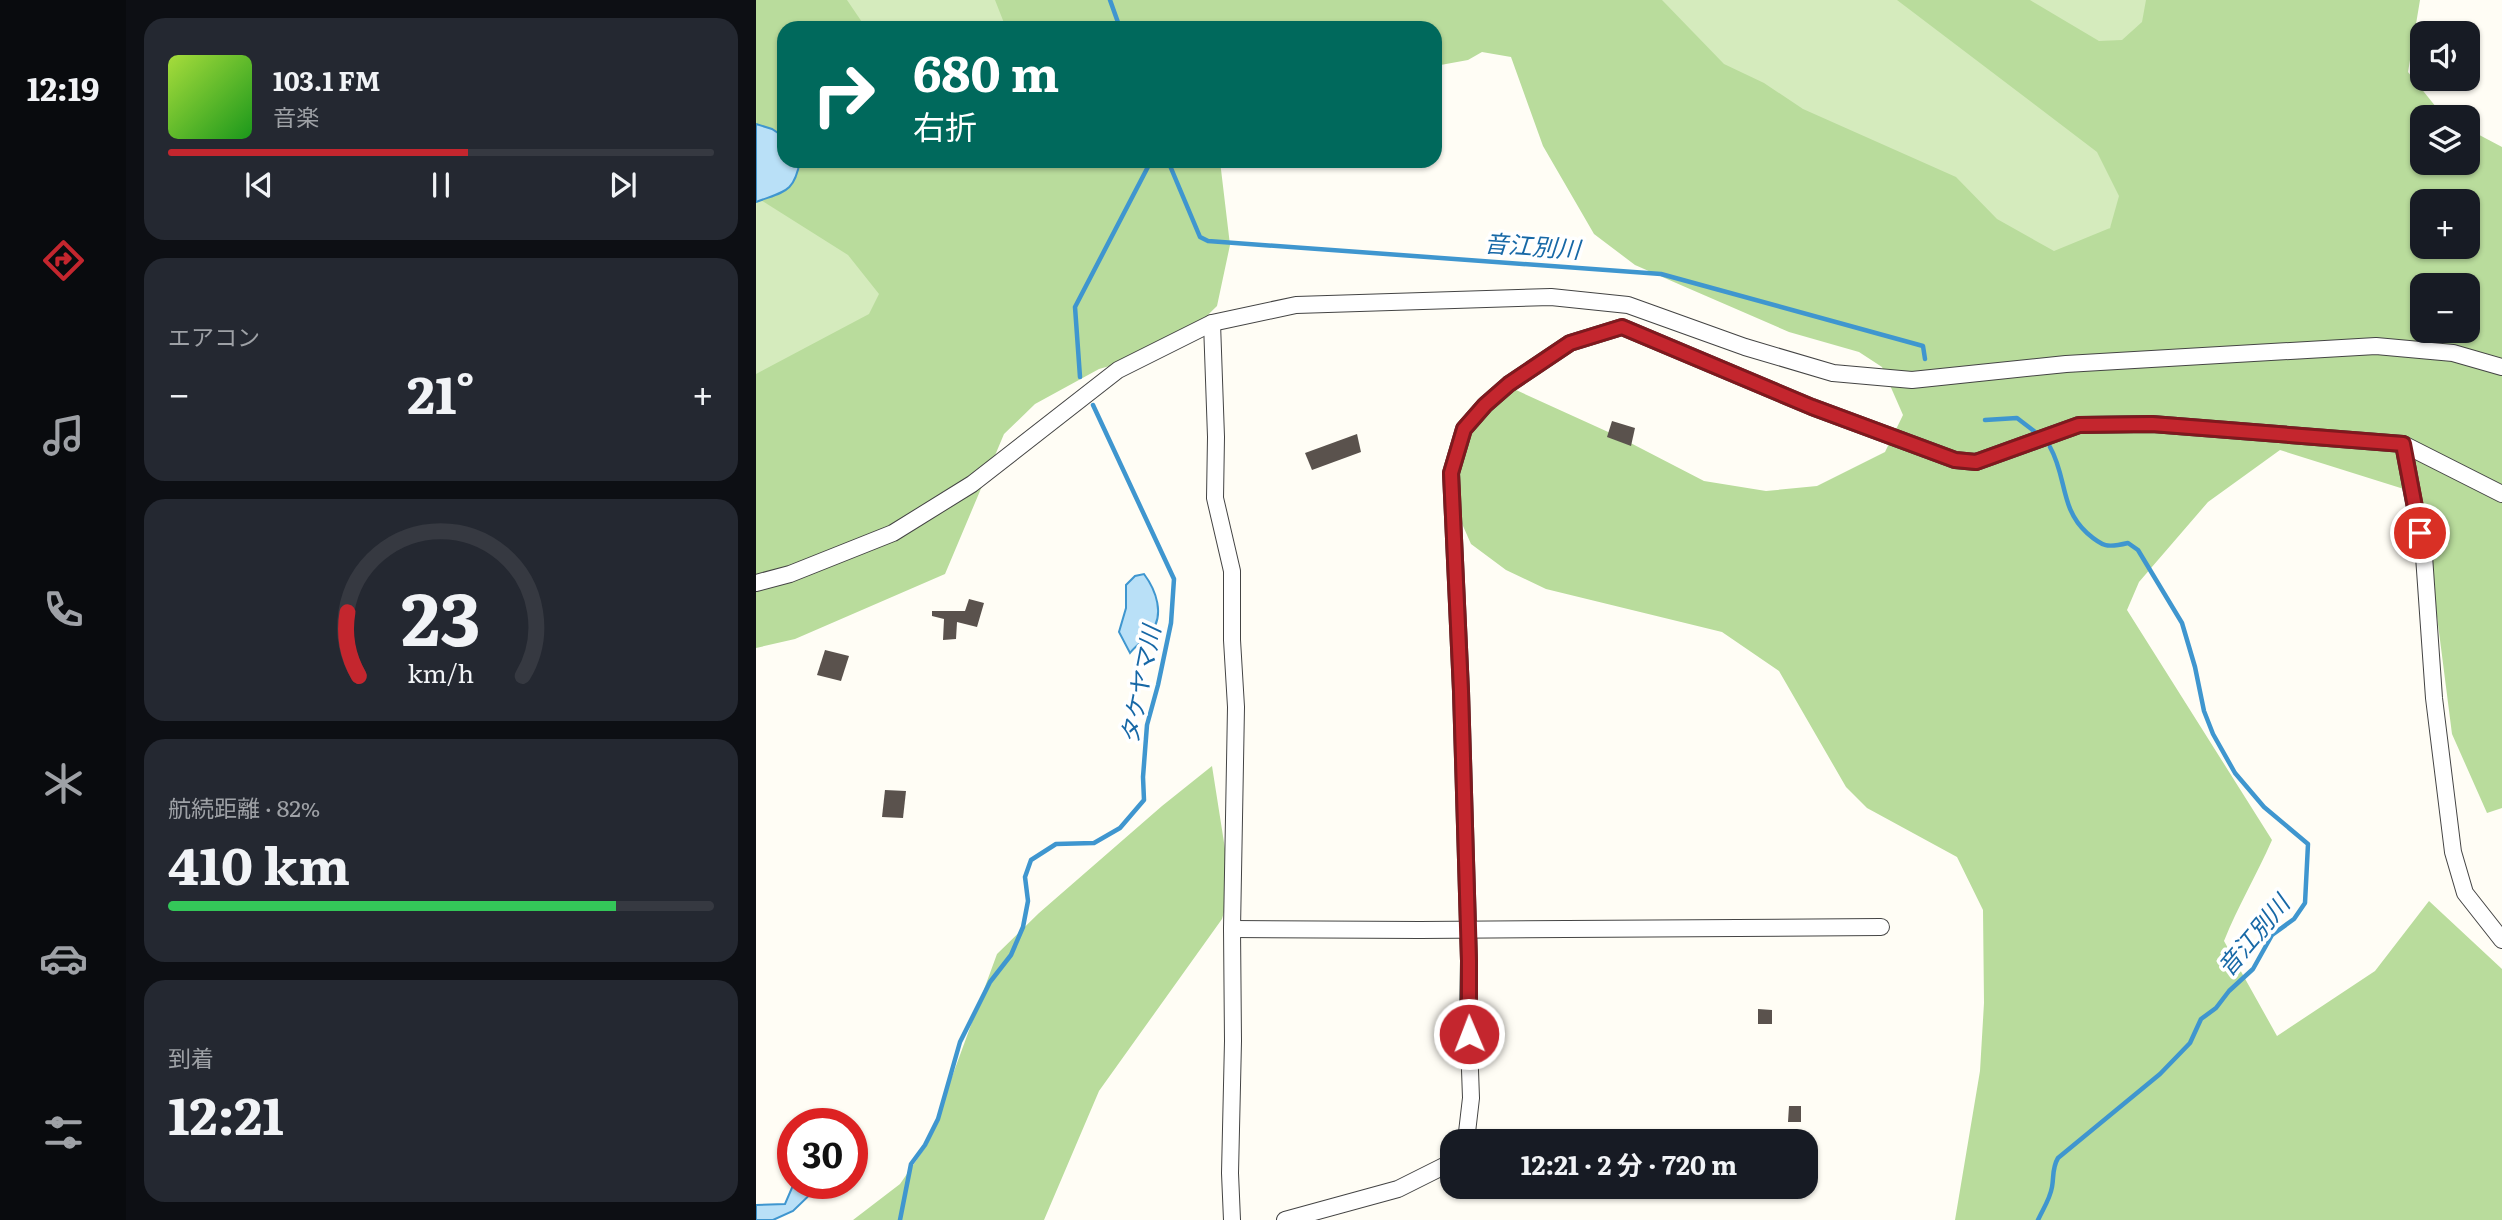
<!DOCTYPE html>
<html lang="ja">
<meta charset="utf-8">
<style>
body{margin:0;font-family:Literata,"Noto Sans JP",serif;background:#242831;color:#f1f3f6;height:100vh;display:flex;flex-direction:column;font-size:26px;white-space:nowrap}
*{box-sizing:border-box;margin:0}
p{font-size:23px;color:#9ea1a6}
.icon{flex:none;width:38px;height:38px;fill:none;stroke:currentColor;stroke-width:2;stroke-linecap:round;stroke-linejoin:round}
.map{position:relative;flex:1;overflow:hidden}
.panel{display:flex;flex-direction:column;gap:18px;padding:18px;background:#0d0f14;width:630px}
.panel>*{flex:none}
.guide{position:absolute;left:21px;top:21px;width:665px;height:147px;border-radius:21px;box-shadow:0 2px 5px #0004;background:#00695c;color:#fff;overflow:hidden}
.fabs{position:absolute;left:1654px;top:21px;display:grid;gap:14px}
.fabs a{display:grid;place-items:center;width:70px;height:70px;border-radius:14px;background:#171b24;box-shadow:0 2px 5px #0004;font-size:35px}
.speed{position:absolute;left:21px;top:1108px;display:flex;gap:14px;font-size:35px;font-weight:700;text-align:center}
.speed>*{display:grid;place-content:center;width:91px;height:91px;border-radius:50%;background:#171b24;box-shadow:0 2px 5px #0004;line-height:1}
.speed .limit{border:10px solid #d22;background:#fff;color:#111}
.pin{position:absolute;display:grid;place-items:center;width:60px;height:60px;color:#fff;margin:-30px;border:4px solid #fff;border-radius:50%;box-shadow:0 2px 7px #0007}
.me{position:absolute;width:77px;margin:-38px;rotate:359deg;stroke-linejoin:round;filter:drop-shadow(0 0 5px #0008)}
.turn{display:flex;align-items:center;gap:24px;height:147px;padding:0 21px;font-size:32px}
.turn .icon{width:91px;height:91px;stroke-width:2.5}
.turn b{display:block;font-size:49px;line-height:60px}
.big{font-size:52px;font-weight:700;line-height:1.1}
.panel .tile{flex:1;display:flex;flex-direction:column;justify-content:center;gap:10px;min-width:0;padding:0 24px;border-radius:21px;background:#242831}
.panel .dial{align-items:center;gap:0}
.dial svg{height:182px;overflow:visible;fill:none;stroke:#363941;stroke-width:7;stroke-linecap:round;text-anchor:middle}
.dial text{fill:#f1f3f6;stroke:none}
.song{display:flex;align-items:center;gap:21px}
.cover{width:84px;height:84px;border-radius:10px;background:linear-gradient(135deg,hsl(80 70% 55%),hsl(120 70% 35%))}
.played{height:7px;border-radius:4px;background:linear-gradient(90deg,#c4262e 55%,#363941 55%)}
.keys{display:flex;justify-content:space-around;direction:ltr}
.heat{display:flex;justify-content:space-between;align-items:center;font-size:38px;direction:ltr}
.charge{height:10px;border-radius:5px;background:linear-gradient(90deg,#34c759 82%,#363941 0)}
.trip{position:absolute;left:684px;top:1129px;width:378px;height:70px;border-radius:21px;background:#171b24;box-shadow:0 2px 5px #0004;font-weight:700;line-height:70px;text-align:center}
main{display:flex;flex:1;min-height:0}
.tab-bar{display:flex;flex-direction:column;width:126px;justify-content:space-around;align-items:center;background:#090b0e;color:#9ea1a6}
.tab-bar .icon{width:49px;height:49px}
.tab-bar .current{color:#c4262e}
.tab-bar b{font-size:32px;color:#f1f3f6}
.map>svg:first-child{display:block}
</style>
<main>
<nav class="tab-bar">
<b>12:19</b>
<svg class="icon current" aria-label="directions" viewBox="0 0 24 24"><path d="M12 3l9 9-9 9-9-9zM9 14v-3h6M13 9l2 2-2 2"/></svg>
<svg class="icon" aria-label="music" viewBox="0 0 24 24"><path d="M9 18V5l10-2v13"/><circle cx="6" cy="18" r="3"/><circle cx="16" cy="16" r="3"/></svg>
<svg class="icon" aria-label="phone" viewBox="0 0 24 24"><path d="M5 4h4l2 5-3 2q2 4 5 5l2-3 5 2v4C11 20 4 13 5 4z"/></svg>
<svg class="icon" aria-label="climate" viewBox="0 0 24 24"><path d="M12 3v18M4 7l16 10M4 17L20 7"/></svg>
<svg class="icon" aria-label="car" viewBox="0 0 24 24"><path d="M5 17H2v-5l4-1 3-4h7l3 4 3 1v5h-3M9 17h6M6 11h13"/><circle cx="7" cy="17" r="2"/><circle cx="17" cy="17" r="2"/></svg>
<svg class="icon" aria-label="filters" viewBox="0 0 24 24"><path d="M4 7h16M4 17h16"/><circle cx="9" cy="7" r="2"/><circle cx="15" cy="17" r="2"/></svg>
</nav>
<section class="panel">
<div class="tile">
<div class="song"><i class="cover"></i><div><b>103.1 FM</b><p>音楽</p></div></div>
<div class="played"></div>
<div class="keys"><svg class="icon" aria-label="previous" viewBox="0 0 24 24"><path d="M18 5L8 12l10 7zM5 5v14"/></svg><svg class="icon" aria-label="pause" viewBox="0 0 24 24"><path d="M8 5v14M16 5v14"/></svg><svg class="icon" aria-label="next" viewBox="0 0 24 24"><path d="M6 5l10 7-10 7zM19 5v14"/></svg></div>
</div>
<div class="tile"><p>エアコン</p>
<div class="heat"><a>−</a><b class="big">21°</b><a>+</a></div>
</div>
<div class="tile dial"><svg viewBox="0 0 100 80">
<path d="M14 69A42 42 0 1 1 86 69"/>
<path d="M14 69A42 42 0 0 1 9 41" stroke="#c4262e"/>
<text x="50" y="56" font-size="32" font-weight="700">23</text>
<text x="50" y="72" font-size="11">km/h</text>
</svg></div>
<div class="tile"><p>航続距離 · 82%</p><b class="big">410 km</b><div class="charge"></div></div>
<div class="tile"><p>到着</p><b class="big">12:21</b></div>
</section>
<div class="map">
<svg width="1746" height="1220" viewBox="0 0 1746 1220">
<rect width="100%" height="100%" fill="#fffdf5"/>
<g fill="#d5ebbd">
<path d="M0 0H591L518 28H28V161H331L0 452Z"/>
<path d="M778 0H1533L1284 317Z"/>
</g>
<g fill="#b9dc9c" fill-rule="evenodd">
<path d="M0 0H91L110 28H28V161H464L474 245 461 306 418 348 343 369 279 404 248 434 189 574 39 639 0 648V374L113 314 123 294 92 255 0 197Z"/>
<path d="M239 0H906L968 64 1008 83 1047 109 1200 177 1241 219 1298 251 1354 228 1363 196 1341 152 1141 0H1274L1343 41 1366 40 1386 22 1390 0H1664L1652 72 1688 117H1666V163H1712V129L1746 147V808L1731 813 1696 734 1670 530 1651 490 1524 450 1452 502 1383 582 1371 610 1516 840C1501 874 1482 906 1468 941L1521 1036 1619 971 1673 901 1746 969V1220H1199L1224 1071 1228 1003 1227 910 1201 857 1111 808 1090 787 1023 671 966 632 790 589 750 570 715 544 692 492 708 420 722 400 749 385 861 436 948 481 1010 491 1061 486 1129 452 1147 415 1126 367 1103 352 1033 332 927 286 879 265 838 234 787 146 755 57 726 52 712 60 679 66V28H250ZM1666 201H1712V247H1666ZM1666 285H1712V331H1666Z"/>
<path d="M456 766 475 887 466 919 343 1091 288 1220H97L144 1184 171 1145 241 954 283 913 406 806Z"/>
</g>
<g fill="#b9e0f7" stroke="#3f96cf" stroke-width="2">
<path d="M0 124 16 129 28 137V161H44C38 193 29 191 0 202Z"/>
<path d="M388 574C400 590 409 615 395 632 389 640 380 645 374 653L363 632 370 608V585L379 576Z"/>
<path d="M38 1183H66L37 1211 17 1220H0V1205L29 1204Z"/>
</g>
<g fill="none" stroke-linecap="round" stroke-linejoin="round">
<g stroke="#3f96cf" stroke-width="4.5">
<path d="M354 0 364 28"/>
<path d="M412 161 444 237 452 241 905 274 1167 346 1169 359"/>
<path d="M324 377 319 307 395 161"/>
<path d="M1229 420 1261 418 1278 431"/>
<path d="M144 1220 155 1164 169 1145 182 1119 204 1042 234 982 255 955 267 927 272 901 269 877 275 860 300 844 338 843 364 828 388 800 387 777 391 725 402 685 415 623 418 579 337 405"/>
<path d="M1282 1220C1287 1209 1294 1199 1296 1187 1298 1176 1296 1168 1302 1158L1404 1074 1434 1043 1445 1019 1460 1008 1473 991 1497 969 1516 935 1538 919 1549 903 1552 844 1508 807 1479 773 1457 734 1448 711 1439 667 1426 623 1382 550 1372 543C1351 548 1347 547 1331 533 1304 509 1311 477 1294 447"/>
</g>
</g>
<g fill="#5a524d">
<path d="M856 421 879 428 875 446 851 437Z"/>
<path d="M601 434 605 452 556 470 549 453Z"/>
<path d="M213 599 228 603 221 627 201 622 200 639 187 640 188 619 176 616V611H209Z"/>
<path d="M69 650 93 656 85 681 61 675Z"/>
<path d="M129 790 150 791 147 818 126 817Z"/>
<path d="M1002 1009 1016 1010V1024H1002Z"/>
<path d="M1033 1106H1045V1122H1032Z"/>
</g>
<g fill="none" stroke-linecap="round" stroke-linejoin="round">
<defs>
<g id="minor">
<path d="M456 323 460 437 459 498 476 571V640L480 707 476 929 477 1041 474 1173 476 1220"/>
<path d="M1647 444 1668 556 1678 698 1697 852 1709 893 1746 940"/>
<path d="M0 583 34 574 137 533 216 484 362 370 456 323 540 305 795 297 872 305 989 347 1077 373 1156 380 1310 364 1620 346 1697 353 1746 367"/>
<path d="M476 929 664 930 1125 927"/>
<path d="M710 1141 715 1098 712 1013 713 961 705 691 695 473 708 429 729 405 753 384 814 343 866 327 1056 407 1199 460 1220 462 1323 425 1396 424 1647 444 1746 494"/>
<path d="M529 1220 642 1189 696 1162"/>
</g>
</defs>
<use href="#minor" stroke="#444" stroke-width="18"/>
<use href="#minor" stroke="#fff" stroke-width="16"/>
</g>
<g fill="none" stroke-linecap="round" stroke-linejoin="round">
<defs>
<path id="route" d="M713 1034V961L705 691 695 473 708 429 729 405 753 384 814 343 866 327 1056 407 1199 460 1220 462 1323 425 1396 424 1647 444 1664 533"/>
</defs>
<use href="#route" stroke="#7f191e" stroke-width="18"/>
<use href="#route" stroke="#c4262e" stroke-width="12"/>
</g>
<g text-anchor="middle" stroke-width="7" stroke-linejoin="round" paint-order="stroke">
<g font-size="24" font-style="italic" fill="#1768a6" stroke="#fff">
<text transform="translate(776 247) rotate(4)" y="8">音江別川</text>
<text transform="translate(385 685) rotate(-79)" y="8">タケヤマ川</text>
<text transform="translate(1498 936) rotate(-50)" y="8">音江別川</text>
</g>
</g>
</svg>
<div class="fabs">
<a><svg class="icon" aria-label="sound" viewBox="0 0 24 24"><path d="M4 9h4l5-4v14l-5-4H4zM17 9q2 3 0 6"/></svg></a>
<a><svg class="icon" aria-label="layers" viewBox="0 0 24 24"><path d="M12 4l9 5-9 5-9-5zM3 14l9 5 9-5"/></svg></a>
<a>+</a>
<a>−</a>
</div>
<div class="speed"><div class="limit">30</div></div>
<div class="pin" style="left:1664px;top:533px;background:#d93025"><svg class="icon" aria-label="arrive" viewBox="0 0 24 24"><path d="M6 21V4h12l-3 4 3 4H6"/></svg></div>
<svg class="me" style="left:713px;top:1034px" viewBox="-20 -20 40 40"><circle r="17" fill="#c4262e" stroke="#fff" stroke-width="3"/><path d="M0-11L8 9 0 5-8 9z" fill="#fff"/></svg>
<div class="trip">12:21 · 2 分 · 720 m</div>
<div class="guide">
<div class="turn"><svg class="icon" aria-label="right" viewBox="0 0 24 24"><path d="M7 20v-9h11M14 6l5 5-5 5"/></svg><div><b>680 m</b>右折</div></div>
</div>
</div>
</main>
